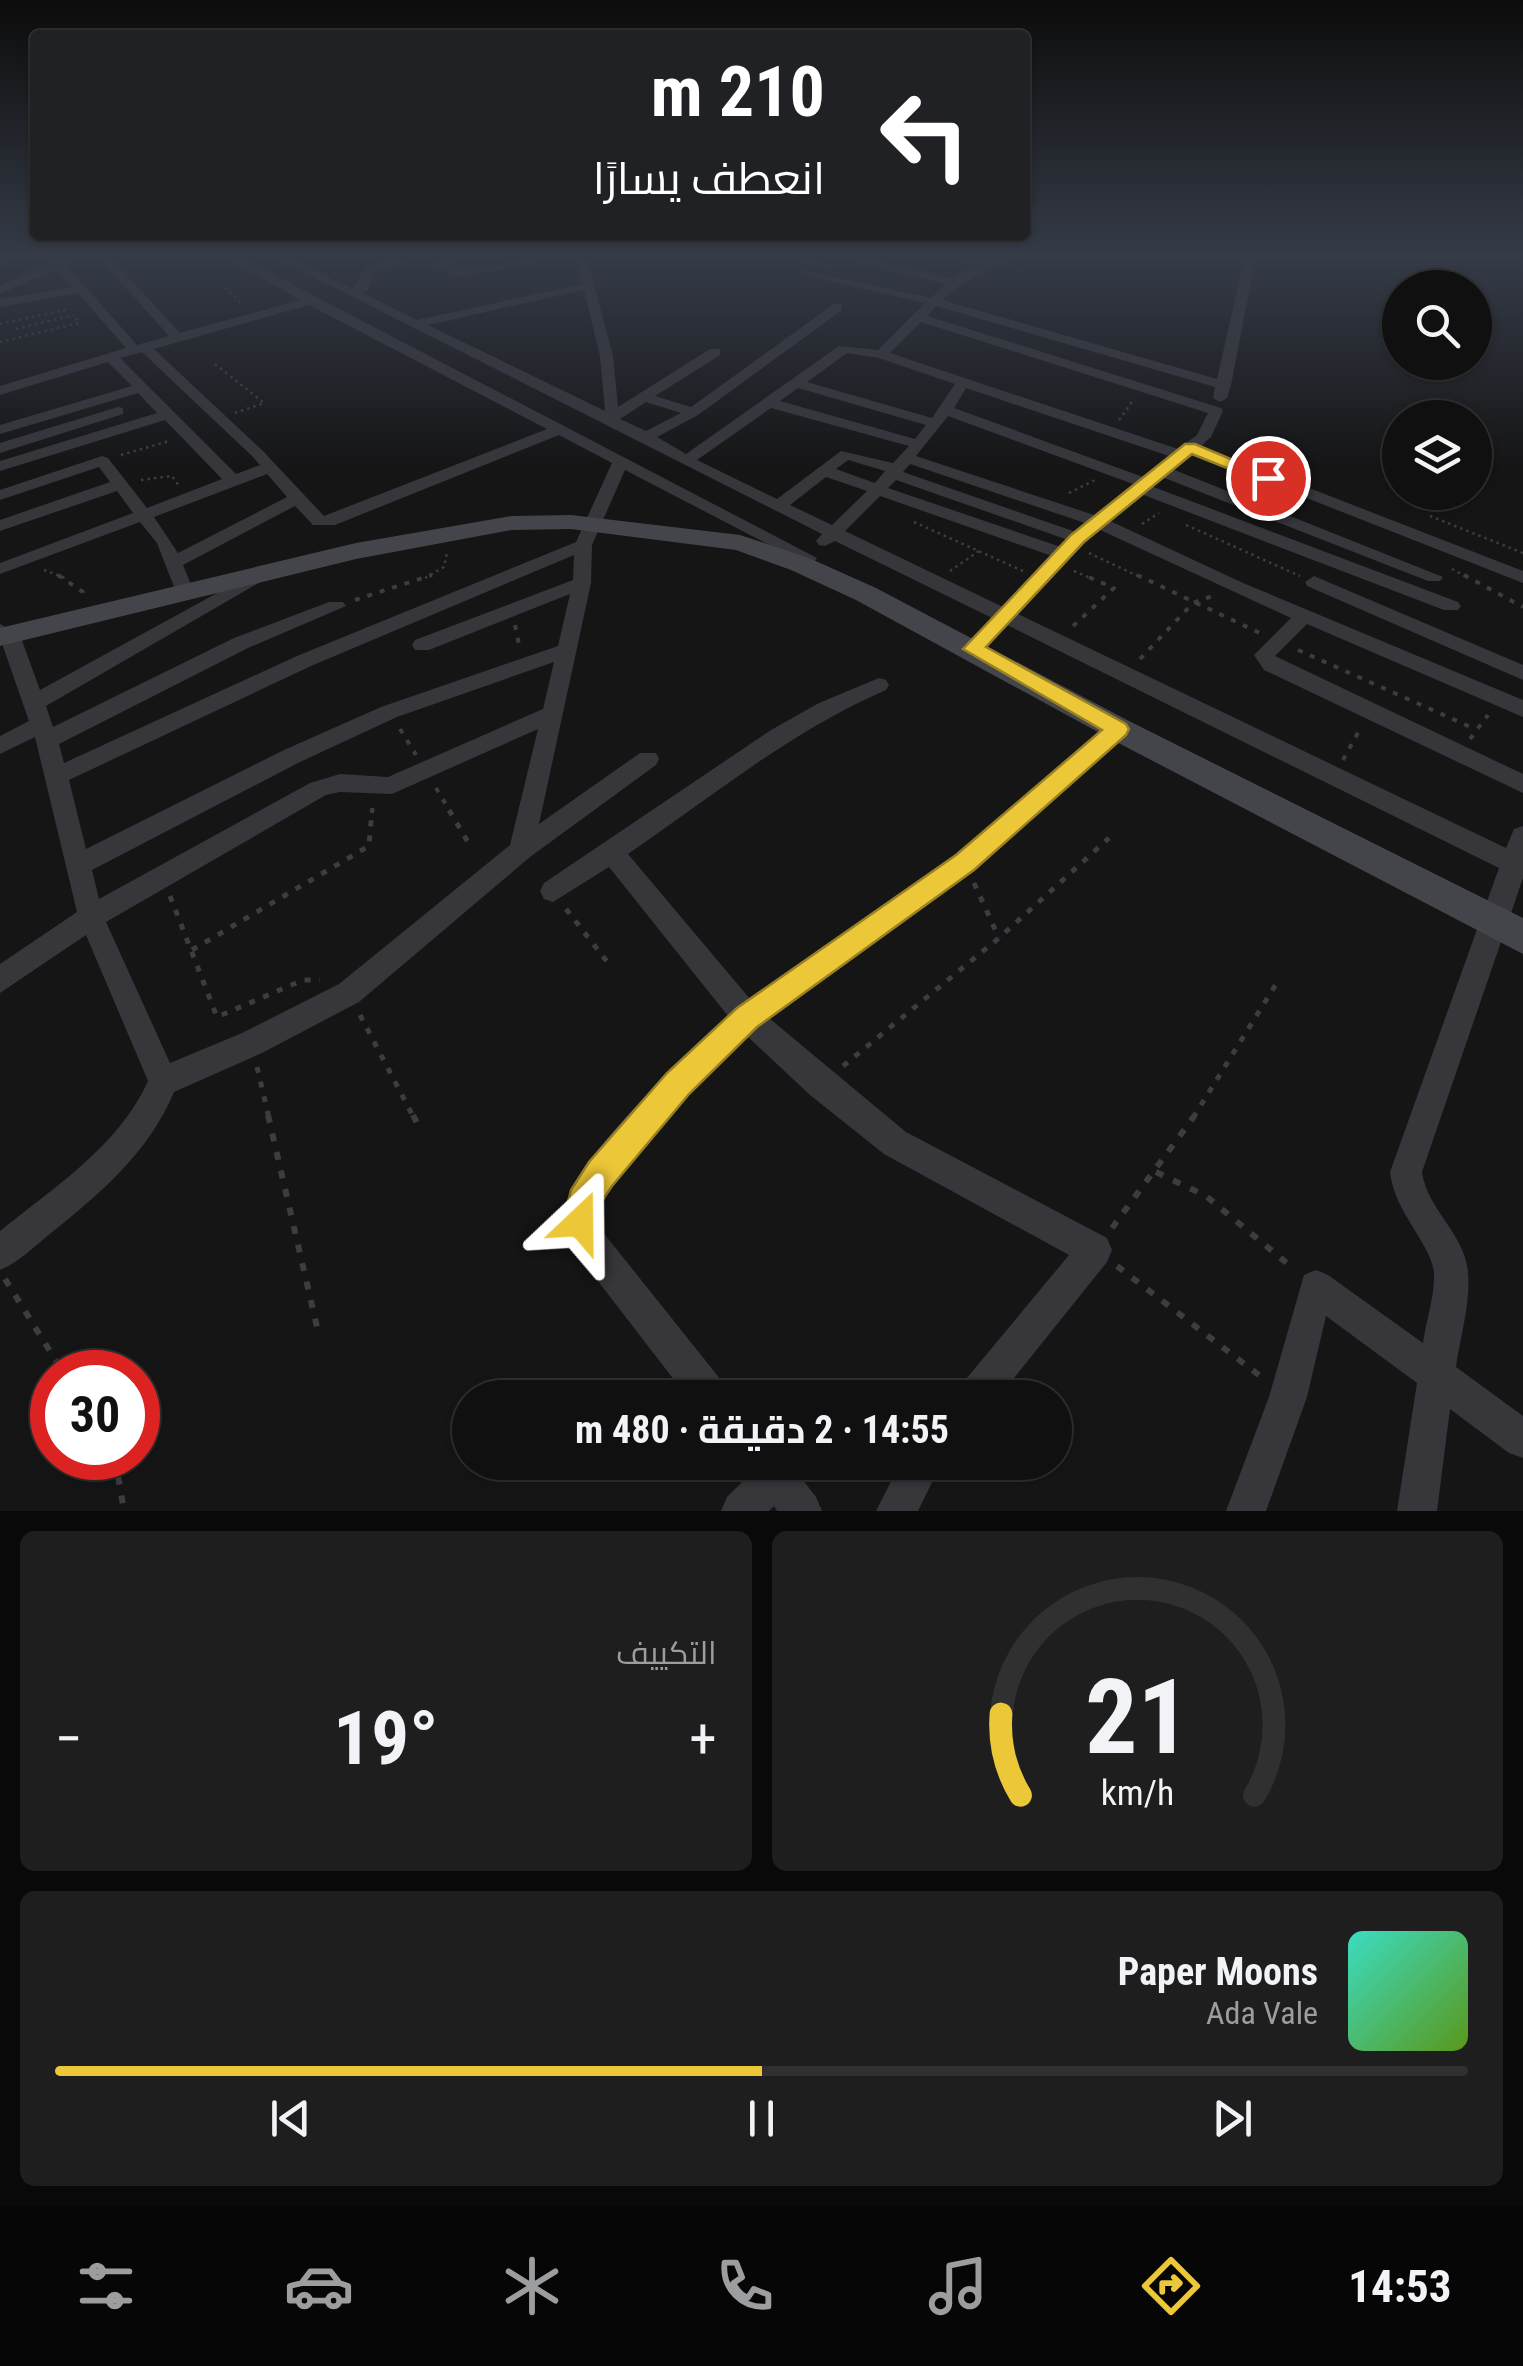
<!DOCTYPE html>
<html lang="ar">
<meta charset="utf-8">
<style>
body{margin:0;font-family:"Roboto Condensed",Cairo,sans-serif;background:#1e1e1e;color:#f1f3f6;direction:rtl;height:100vh;display:flex;flex-direction:column;font-size:38px;white-space:nowrap}
*{box-sizing:border-box;margin:0}
p{font-size:32px;color:#9c9d9f}
.icon{flex:none;width:55px;height:55px;fill:none;stroke:currentColor;stroke-width:2;stroke-linecap:round;stroke-linejoin:round}
.map{position:relative;height:1511px;overflow:hidden;direction:ltr}
.sheet{display:flex;flex-direction:column;gap:20px;padding:20px;background:#090909;flex:1}
.sheet>*{flex:none}
.top-card{position:absolute;left:30px;top:30px;width:1000px;height:210px;border-radius:10px;box-shadow:0 2px 8px #0004,0 0 0 2px #303030;direction:rtl;background:#202124;color:#fff;overflow:hidden}
.buttons{position:absolute;left:1382px;top:270px;display:grid;gap:20px}
.buttons a{display:grid;place-items:center;width:110px;height:110px;border-radius:50%;background:#101010;box-shadow:0 2px 8px #0004,0 0 0 2px #303030;font-size:50px}
.speed{position:absolute;left:30px;top:1350px;display:flex;gap:20px;font-size:50px;font-weight:700;text-align:center}
.speed>*{display:grid;place-content:center;width:130px;height:130px;border-radius:50%;background:#101010;box-shadow:0 2px 8px #0004,0 0 0 2px #303030;line-height:1}
.speed .limit{border:15px solid #d22;background:#fff;color:#111}
.pin{position:absolute;display:grid;place-items:center;width:85px;height:85px;color:#fff;margin:-42px;border:5px solid #fff;border-radius:50%;box-shadow:0 2px 10px #0007}
.me{position:absolute;width:110px;margin:-55px;rotate:23deg;stroke-linejoin:round;filter:drop-shadow(0 0 8px #0008)}
.turn{display:flex;align-items:center;gap:35px;height:210px;padding:0 40px;font-size:45px}
.turn .icon{width:130px;height:130px;stroke-width:2.5}
.turn b{display:block;font-size:70px;line-height:85px}
.big{font-size:75px;font-weight:700;line-height:1.1}
.sheet .card{flex:1;display:flex;flex-direction:column;justify-content:center;gap:15px;min-width:0;padding:0 35px;border-radius:15px;background:#1e1e1e}
.sheet .dial{align-items:center;gap:0}
.dial svg{height:260px;overflow:visible;fill:none;stroke:#303030;stroke-width:7;stroke-linecap:round;text-anchor:middle}
.dial text{fill:#f1f3f6;stroke:none}
.song{display:flex;align-items:center;gap:30px}
.cover{width:120px;height:120px;border-radius:15px;background:linear-gradient(135deg,hsl(170 70% 55%),hsl(90 70% 35%))}
.played{height:10px;border-radius:5px;background:linear-gradient(90deg,#ecc737 50%,#303030 50%)}
.keys{display:flex;justify-content:space-around;direction:ltr}
.heat{display:flex;justify-content:space-between;align-items:center;font-size:55px;direction:ltr}
.sheet .tiles{flex:1;display:grid;gap:20px;grid-template-columns:1fr 1fr}
.card:last-child{grid-column:span 2}
.trip{position:absolute;left:452px;top:1380px;width:620px;height:100px;border-radius:50px;background:#101010;box-shadow:0 2px 8px #0004,0 0 0 2px #303030;font-weight:700;line-height:100px;text-align:center;direction:rtl}
.tabs{display:flex;height:160px;justify-content:space-around;align-items:center;background:#060606;color:#9c9d9f}
.tabs .icon{width:70px;height:70px}
.tabs .on{color:#ecc737}
.tabs b{font-size:45px;color:#f1f3f6}
.map>svg:first-child{display:block}
</style>
<div class="map">
<svg width="1523" height="1511" viewBox="0 0 1523 1511">
<rect width="100%" height="100%" fill="#151516"/>
<g fill="none" stroke-linecap="round" stroke-linejoin="round">
<g stroke="#3c3d42" stroke-width="2.5" stroke-dasharray="2.5 4" stroke-linecap="butt">
<path d="M225 287 243 305"/>
<path d="M0 324 65 310V306"/>
<path d="M16 329 74 315"/>
<path d="M0 342 79 323 74 315"/>
<path d="M215 364 264 403 235 413"/>
<path d="M1119 420 1134 399"/>
<path d="M121 455 169 441"/>
<path d="M141 480 172 476 179 486"/>
<path d="M1069 493 1095 480"/>
<path d="M1430 516 1523 553"/>
<path d="M914 522 1023 571"/>
<path d="M1142 524 1159 513"/>
<path d="M1186 525 1300 576"/>
<path d="M1089 553 1142 578"/>
<path d="M1452 569 1469 578"/>
<path d="M44 570 65 578"/>
<path d="M950 571 979 551"/>
<path d="M1074 571 1090 578"/>
<path d="M425 578 444 567 447 553"/>
</g>
<g stroke="#3c3d42" stroke-width="4" stroke-dasharray="5 8" stroke-linecap="butt">
<path d="M58 575 83 592V597"/>
<path d="M1137 575 1262 634"/>
<path d="M1464 575 1523 607"/>
<path d="M355 600 432 575"/>
<path d="M515 625 520 650"/>
<path d="M1073 626 1114 588 1084 575"/>
<path d="M1298 650 1475 729"/>
<path d="M1140 659 1193 603 1215 595"/>
<path d="M400 729 416 755"/>
<path d="M1470 739 1488 715"/>
<path d="M1343 760 1360 729"/>
<path d="M436 788 451 813"/>
<path d="M372 813 373 801"/>
</g>
<g stroke="#3c3d42" stroke-width="5" stroke-dasharray="6 9" stroke-linecap="butt">
<path d="M449 810 468 842"/>
<path d="M974 883 999 938"/>
<path d="M170 896 217 1017 303 980H320"/>
<path d="M566 909 612 968"/>
<path d="M192 950 369 846 372 810"/>
<path d="M360 1015 414 1118"/>
<path d="M843 1066 999 938 1109 838"/>
<path d="M257 1067 269 1118"/>
<path d="M1193 1118 1278 981"/>
</g>
<g stroke="#3c3d42" stroke-width="6" stroke-dasharray="8 11" stroke-linecap="butt">
<path d="M268 1115 317 1327"/>
<path d="M413 1115 417 1123"/>
<path d="M1156 1172 1206 1196 1294 1269"/>
<path d="M1112 1228 1195 1115"/>
<path d="M1117 1266 1264 1379"/>
<path d="M5 1279 63 1372"/>
<path d="M115 1458 124 1511"/>
</g>
<g fill="#36363b" fill-rule="evenodd">
<path d="M68 255H83L66 265 137 345 169 336 97 255H108L180 333 300 300 222 255H236L817 558 814 562H802L625 470 592 545 591 583 539 824 640 753H656L659 759 656 765 530 857 359 1002 262 1053 174 1092C149 1152 101 1193 51 1233 35 1246 19 1262 0 1270V1231C53 1188 119 1146 148 1081L86 935 0 993V964L77 912 35 737 0 754V736L29 721 0 638V624L20 635 40 690 261 569 267 567 276 573 46 706 53 727 234 638 329 602H343L346 606 248 648 59 744 64 763 297 656 576 542 612 463 559 435 335 525H313L295 506 183 565 194 592 185 598 176 592 157 543 140 522 0 574V563L133 513 117 491 0 531V520L110 482 99 467 0 500V490L102 456 108 458 147 508 222 479 165 420 0 471V461L157 413 138 393 0 434V425L132 386 108 362 0 395V386L126 348 78 293 0 307V299L73 287 57 269 0 294V286ZM309 305 547 429 324 516 262 450 154 349ZM142 352 252 456 260 465 236 474 120 358ZM267 474 287 497 178 553 154 517ZM574 555 573 580 415 640 412 645 415 650H429L570 594 558 646 381 707 284 750 86 849 69 780 311 666ZM554 662 543 709 388 777 340 774 310 783 99 899 92 870 300 762 397 717ZM538 729 510 845 339 984 242 1033 170 1063 106 922 326 795 340 792 392 794Z"/>
<path d="M270 255H284L353 289 364 269 406 255H423L373 273 368 290 363 293 417 320 583 284 575 255H586L613 356 618 407 710 349H720V355L655 396 691 407 834 304H842V310L698 415 657 437 686 454 839 346 878 350 925 303 806 275V271L931 298 946 284 825 255H847L952 278 972 267 938 255C953 255 965 261 980 262 993 263 1007 255 1021 255 993 271 966 276 942 300L1217 379 1245 255H1256L1231 385 1227 398 1220 402 1213 398 1215 387 936 306 927 316 1221 408 1223 411 1211 437 1201 446 1523 571V583L1192 453 1172 469 1443 577 1440 581H1428L1162 477 1151 486 1458 602 1461 606 1458 610H1444L1141 494 1108 520 1243 583 1523 700V717L1307 624 1275 656 1523 774V793L1264 670 1254 655 1291 618 1098 529 1018 614 1506 848 1514 829 1523 826V878L1422 1172C1427 1209 1465 1234 1468 1272 1471 1302 1460 1338 1456 1367L1523 1416V1458L1509 1453 1450 1409 1437 1511H1397L1417 1383 1326 1316 1307 1397 1266 1511H1226L1269 1397 1304 1275 1316 1270 1328 1275 1423 1343C1426 1321 1435 1295 1434 1273 1432 1245 1394 1212 1390 1172L1499 868 1007 625 980 654H966L963 649 966 644 992 618 835 541 825 546 819 545 816 541 822 534ZM584 290 600 356 605 411 428 325ZM921 322 1208 413 1197 435 1178 449 890 353ZM847 353 879 358 955 384 932 418 807 382ZM798 388 926 425 915 439 780 401ZM966 388 1169 456 1143 477 954 408ZM646 402 681 413 646 431 620 419ZM771 408 909 446 893 463 841 451 777 499 697 460ZM948 416 1133 484 1094 515 916 456ZM848 460 885 471 875 483 836 469ZM910 464 1085 523 1076 532 903 472ZM826 477 867 491 832 525 790 505ZM896 480 1068 540 1061 547 888 488ZM880 496 1052 556 1003 607 845 531Z"/>
<path d="M454 255H471L446 265C478 277 537 255 574 255L459 277 429 265Z"/>
<path d="M785 255 836 266 830 269 785 259Z"/>
<path d="M0 260 4 259 10 262 0 266Z"/>
<path d="M118 407 123 408V414L0 453V443Z"/>
<path d="M1314 576 1523 665V680L1307 586 1305 582Z"/>
<path d="M879 678 886 680 889 685 886 690C791 731 713 796 628 854L750 999 956 856 1110 723H1126L1129 729 1126 735 974 870 769 1018 906 1132 1107 1238 1112 1250 1107 1262 998 1398H956L961 1385 1069 1255 884 1154 810 1095 747 1036C717 1066 589 1189 598 1226L725 1385 730 1398H688L574 1250C570 1241 563 1230 563 1221 559 1171 691 1050 728 1016L609 867 553 902 544 899 540 891 544 883 771 730 819 703Z"/>
<path d="M745 1462H789L816 1497 822 1511H777L774 1506 769 1511H721L727 1497 750 1474Z"/>
<path d="M901 1462H942L918 1511H876Z"/>
</g>
<path fill="#44454b" fill-rule="evenodd" d="M571 515 740 535 809 558 876 588 1129 721 1523 918V954L1107 737 856 600 791 570 736 550 571 529 512 530 356 559 0 646V628L356 543 512 516Z"/>
</g>
<linearGradient id="sky" x2="0" y2="1"><stop stop-color="#0c0c0c"/><stop offset="0.55" stop-color="#353b47"/><stop offset="1" stop-color="#353b47" stop-opacity="0"/></linearGradient>
<rect width="1523" height="467" fill="url(#sky)"/>
<path fill="#ecc737" stroke="#998124" stroke-width="2.5" d="M1185 444H1195L1276 478 1262 482 1192 454 1084 542 986 647 1126 724 1129 729 1126 735 974 870 757 1027 689 1094 612 1186 598 1207 591 1234 580 1239 568 1234 563 1222 571 1190 589 1162 667 1073 737 1008 956 855 1102 730 963 649 1071 535Z"/>
</svg>
<div class="buttons">
<a><svg class="icon" aria-label="search" viewBox="0 0 24 24"><circle cx="10" cy="10" r="6"/><path d="M15 15l6 6"/></svg></a>
<a><svg class="icon" aria-label="layers" viewBox="0 0 24 24"><path d="M12 4l9 5-9 5-9-5zM3 14l9 5 9-5"/></svg></a>
</div>
<div class="speed"><div class="limit">30</div></div>
<div class="pin" style="left:1268px;top:478px;background:#d93025"><svg class="icon" aria-label="arrive" viewBox="0 0 24 24"><path d="M6 21V4h12l-3 4 3 4H6"/></svg></div>
<svg class="me" style="left:580px;top:1222px" viewBox="-20 -20 40 40"><path d="M0-17L14 15 0 8-14 15z" fill="#ecc737" stroke="#fff" stroke-width="4"/></svg>
<div class="trip">14:55 · 2 دقيقة · 480 m</div>
<div class="top-card">
<div class="turn"><svg class="icon" aria-label="left" viewBox="0 0 24 24"><path d="M17 20v-9H6M10 6l-5 5 5 5"/></svg><div><b>210 m</b>انعطف يسارًا</div></div>
</div>
</div>
<section class="sheet">
<div class="tiles">
<div class="card dial"><svg viewBox="0 0 100 80">
<path d="M14 69A42 42 0 1 1 86 69"/>
<path d="M14 69A42 42 0 0 1 8 44" stroke="#ecc737"/>
<text x="50" y="56" font-size="32" font-weight="700">21</text>
<text x="50" y="72" font-size="11">km/h</text>
</svg></div>
<div class="card"><p>التكييف</p>
<div class="heat"><a>−</a><b class="big">19°</b><a>+</a></div>
</div>
<div class="card">
<div class="song"><i class="cover"></i><div><b>Paper Moons</b><p>Ada Vale</p></div></div>
<div class="played"></div>
<div class="keys"><svg class="icon" aria-label="previous" viewBox="0 0 24 24"><path d="M18 5L8 12l10 7zM5 5v14"/></svg><svg class="icon" aria-label="pause" viewBox="0 0 24 24"><path d="M8 5v14M16 5v14"/></svg><svg class="icon" aria-label="next" viewBox="0 0 24 24"><path d="M6 5l10 7-10 7zM19 5v14"/></svg></div>
</div>
</div>
</section>
<nav class="tabs">
<b>14:53</b>
<svg class="icon on" aria-label="directions" viewBox="0 0 24 24"><path d="M12 3l9 9-9 9-9-9zM9 14v-3h6M13 9l2 2-2 2"/></svg>
<svg class="icon" aria-label="music" viewBox="0 0 24 24"><path d="M9 18V5l10-2v13"/><circle cx="6" cy="18" r="3"/><circle cx="16" cy="16" r="3"/></svg>
<svg class="icon" aria-label="phone" viewBox="0 0 24 24"><path d="M5 4h4l2 5-3 2q2 4 5 5l2-3 5 2v4C11 20 4 13 5 4z"/></svg>
<svg class="icon" aria-label="climate" viewBox="0 0 24 24"><path d="M12 3v18M4 7l16 10M4 17L20 7"/></svg>
<svg class="icon" aria-label="car" viewBox="0 0 24 24"><path d="M5 17H2v-5l4-1 3-4h7l3 4 3 1v5h-3M9 17h6M6 11h13"/><circle cx="7" cy="17" r="2"/><circle cx="17" cy="17" r="2"/></svg>
<svg class="icon" aria-label="filters" viewBox="0 0 24 24"><path d="M4 7h16M4 17h16"/><circle cx="9" cy="7" r="2"/><circle cx="15" cy="17" r="2"/></svg>
</nav>
